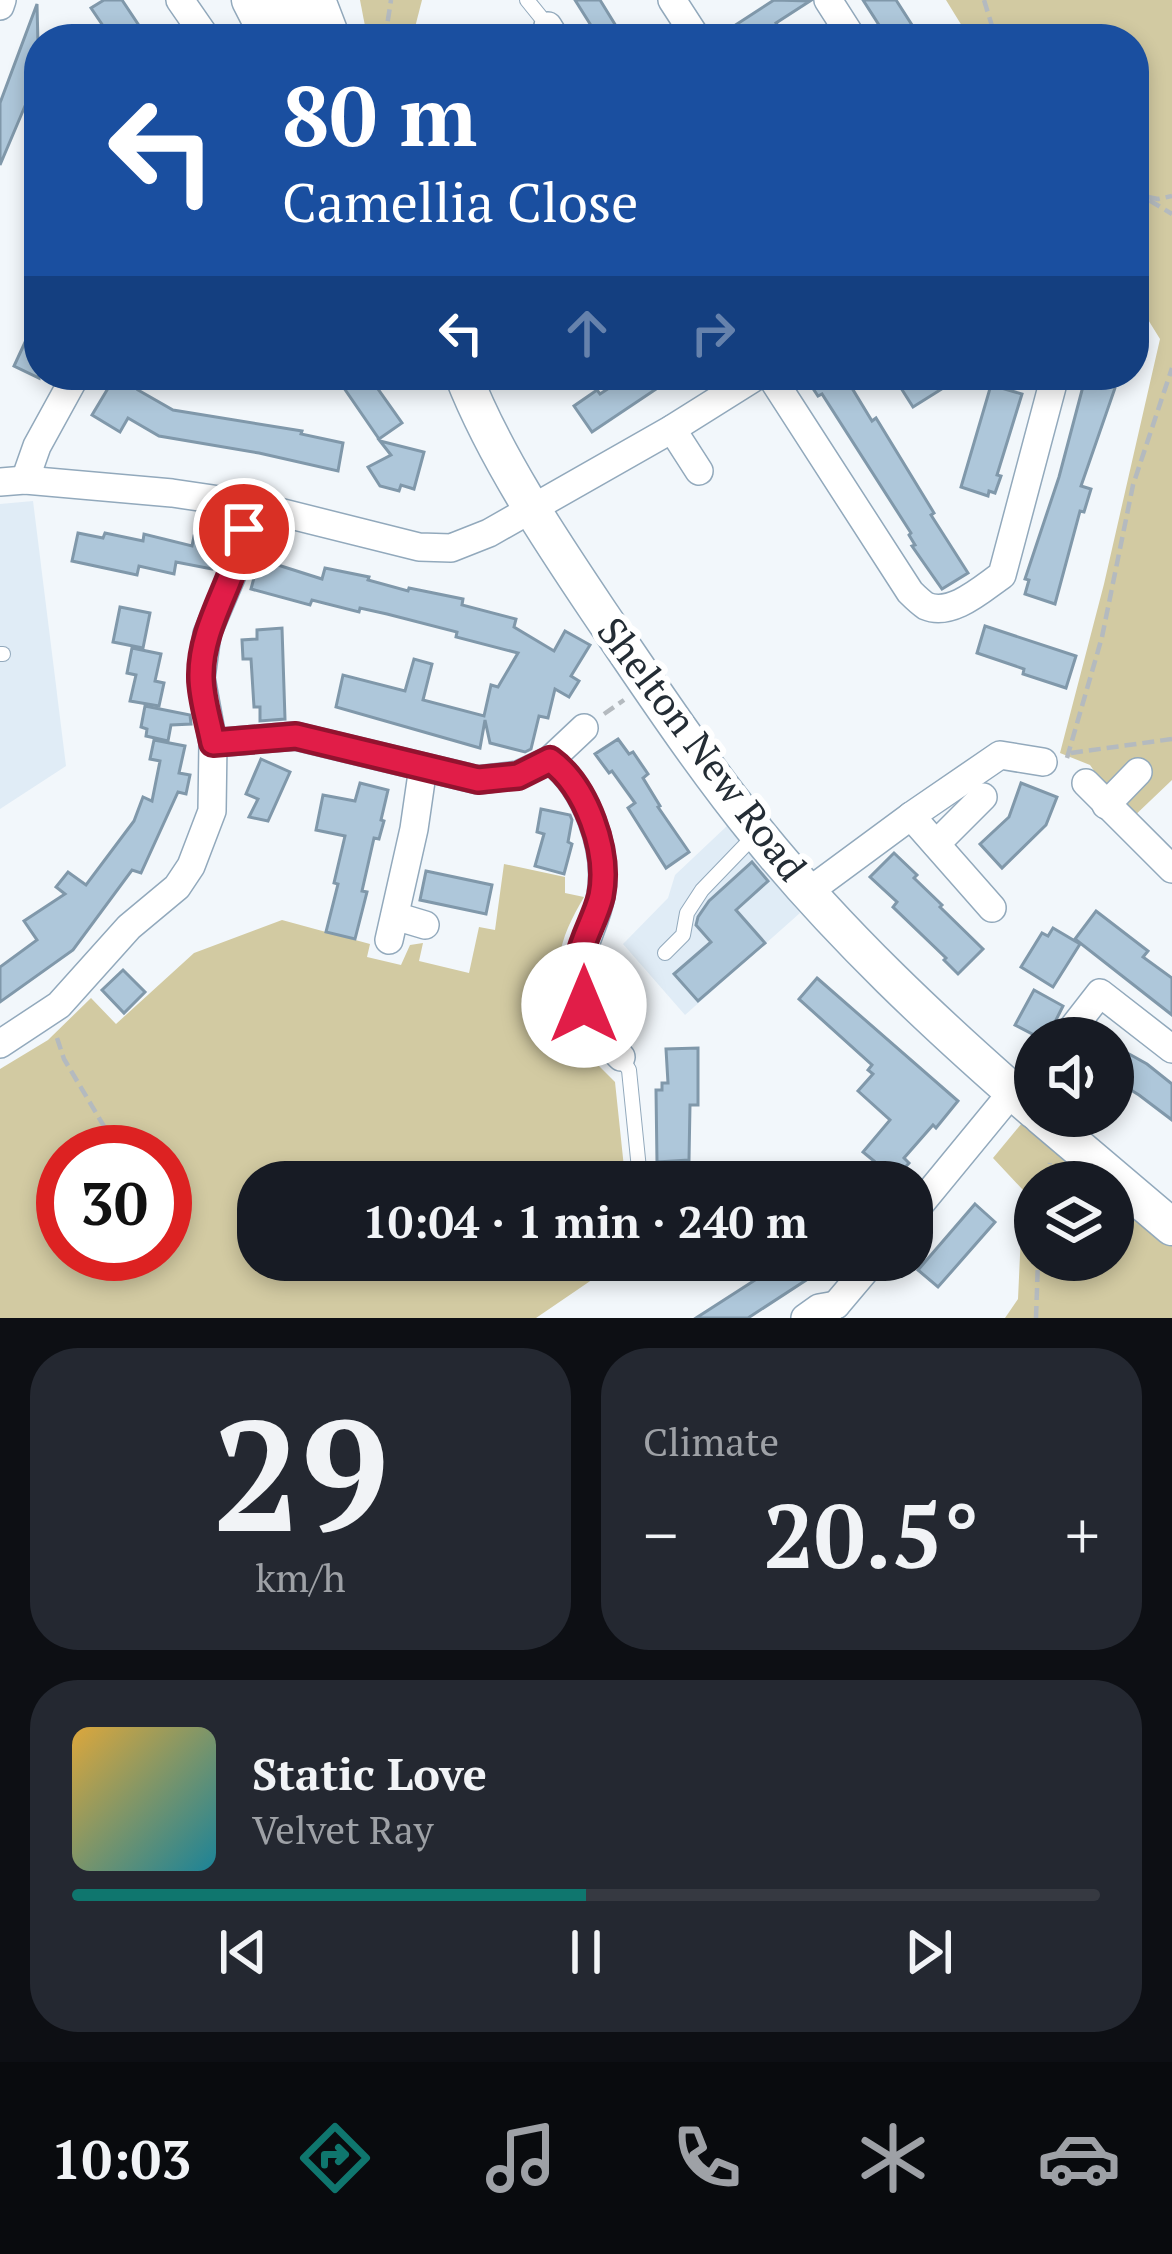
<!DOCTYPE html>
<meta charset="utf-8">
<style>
body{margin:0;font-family:"PT Serif",serif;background:#242831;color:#f1f3f6;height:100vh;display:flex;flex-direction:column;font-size:45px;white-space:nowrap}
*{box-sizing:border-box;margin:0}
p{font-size:39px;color:#9ea1a6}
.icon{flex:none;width:66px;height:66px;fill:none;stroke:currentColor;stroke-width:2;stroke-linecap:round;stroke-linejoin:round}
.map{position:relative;height:1318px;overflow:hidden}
.details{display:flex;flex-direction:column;gap:30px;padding:30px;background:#0d0f14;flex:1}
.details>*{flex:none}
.hud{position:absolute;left:24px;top:24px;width:1125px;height:366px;border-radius:48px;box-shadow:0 6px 18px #0003;background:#1a4fa0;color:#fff;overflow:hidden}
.controls{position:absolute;left:1014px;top:1017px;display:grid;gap:24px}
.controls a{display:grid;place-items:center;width:120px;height:120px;border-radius:50%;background:#171b24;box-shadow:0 6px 18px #0003;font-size:60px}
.speed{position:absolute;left:36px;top:1125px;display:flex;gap:24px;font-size:60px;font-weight:700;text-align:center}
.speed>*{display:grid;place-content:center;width:156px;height:156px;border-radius:50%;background:#171b24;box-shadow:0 6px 18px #0003;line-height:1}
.speed .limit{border:18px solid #d22;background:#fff;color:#111}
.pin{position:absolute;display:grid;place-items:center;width:102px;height:102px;color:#fff;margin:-51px;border:6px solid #fff;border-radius:50%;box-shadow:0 3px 12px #0007}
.me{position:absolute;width:132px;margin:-66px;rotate:0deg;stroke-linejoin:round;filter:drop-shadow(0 0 9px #0008)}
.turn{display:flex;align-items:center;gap:42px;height:252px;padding:0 60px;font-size:54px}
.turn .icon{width:156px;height:156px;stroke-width:2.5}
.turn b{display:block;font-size:84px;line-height:102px}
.lanes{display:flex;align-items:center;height:114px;padding:0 60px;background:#0003;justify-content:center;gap:60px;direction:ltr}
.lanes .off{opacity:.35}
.big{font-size:90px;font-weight:700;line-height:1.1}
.details .tile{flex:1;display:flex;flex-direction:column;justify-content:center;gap:18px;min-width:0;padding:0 42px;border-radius:48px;background:#242831}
.details .dial{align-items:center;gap:0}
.dial b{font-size:156px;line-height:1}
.song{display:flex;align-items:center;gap:36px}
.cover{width:144px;height:144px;border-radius:18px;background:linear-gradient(135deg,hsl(40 70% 55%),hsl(190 70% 35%))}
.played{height:12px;border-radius:6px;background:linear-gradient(90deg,#0f766e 50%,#363941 50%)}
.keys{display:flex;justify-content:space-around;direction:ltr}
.heat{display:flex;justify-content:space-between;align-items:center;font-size:66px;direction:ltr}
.details .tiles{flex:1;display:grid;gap:30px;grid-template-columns:1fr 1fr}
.tile:last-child{grid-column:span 2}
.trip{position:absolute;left:237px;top:1161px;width:696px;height:120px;border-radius:48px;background:#171b24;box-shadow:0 6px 18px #0003;font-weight:700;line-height:120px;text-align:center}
.tabs{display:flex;height:192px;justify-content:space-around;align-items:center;background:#090b0e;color:#9ea1a6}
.tabs .icon{width:84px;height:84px}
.tabs .selected{color:#0f766e}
.tabs b{font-size:54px;color:#f1f3f6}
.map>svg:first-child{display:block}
</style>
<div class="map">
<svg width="1172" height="1318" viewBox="0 0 1172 1318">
<rect width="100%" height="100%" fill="#f2f7fb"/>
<g fill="#e0ecf6">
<path d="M33 501 66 766 0 809V504Z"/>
<path d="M728 825 800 913 685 1015 623 944 668 898 675 875Z"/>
</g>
<g fill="#d2caa2" fill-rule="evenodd">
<path d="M360 0H422L412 39H370L365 26Z"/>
<path d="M946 0H1172V780L1129 821 1090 765 1060 753 1104 584 1160 339 1134 297V39H970Z"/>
<path d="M504 864 565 877V893L584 897C572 918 562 936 559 961 556 984 574 1019 551 1035L565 1061 583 1056 595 1062 615 1082 625 1177 631 1182H258V1260H621L536 1318H0V1069L48 1040 91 998 116 1024 194 953 282 920 370 944 367 957 401 965 410 945 423 943 419 961 469 973 479 927 495 930ZM63 1152H165V1254H63Z"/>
<path d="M1022 1123 1091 1182H1035V1260H1113V1200L1172 1246V1318H1005L1018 1299 1023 1190 993 1158Z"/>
</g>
<g fill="#aec7da" stroke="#8098aa" stroke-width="3">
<path d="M104 0H122L148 39H112L91 8Z"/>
<path d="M575 0H600L624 39H574L592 27Z"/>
<path d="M774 0 810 1 776 23 778 26 758 39H714Z"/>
<path d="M863 0H896L921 39H888Z"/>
<path d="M37 4 39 86 31 108 25 106 0 165V103Z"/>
<path d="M39 312V378L14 366Z"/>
<path d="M116 375H146L138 390 173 410 302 431 301 434 343 443 338 471 259 453 159 436 128 418 120 432 92 415Z"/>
<path d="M335 375H368L402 423 379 439Z"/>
<path d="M629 375H677L592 432 574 406 597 390 600 394Z"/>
<path d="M804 375H851L842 381 847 380 872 421 876 418 934 513 931 515 968 573 942 589 912 546 915 545 909 535 911 533 822 394 818 396Z"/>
<path d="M914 375H964L913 407 899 385Z"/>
<path d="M1086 375H1112L1115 388 1081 486 1091 489 1084 512 1080 511 1055 604 1025 594 1029 580 1025 579 1059 477Z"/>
<path d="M991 385 1022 394 997 475 1001 476 995 493 989 491 988 496 961 487Z"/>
<path d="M380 441 424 452 414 489 401 485 399 491 380 486 368 467 391 455Z"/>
<path d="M78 533 103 538 105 533 143 541 144 534 192 546 194 536 218 541 212 569 176 562 174 574 139 566 137 575 72 561Z"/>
<path d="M259 559 322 579 325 568 369 577 368 580 408 591 409 588 463 599 462 605 516 619 514 627 554 651 565 631 590 645 571 676 579 681 569 697 555 689 548 718 539 716 531 749 525 752 490 743 485 720 480 748 336 707 343 675 405 691 414 659 432 664 423 700 484 716 491 685 498 687 518 653 456 637 457 632 387 614 360 608 359 612 312 600 310 605 251 589Z"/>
<path d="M120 607 150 613 143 648 113 642Z"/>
<path d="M985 626 1076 656 1066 688 1023 674 1024 669 977 653Z"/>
<path d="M282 628 285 719 260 721V707H254L251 659H243L242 640 257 639V630Z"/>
<path d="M132 648 161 654 155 681 164 683 159 706 130 701 136 675 127 673Z"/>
<path d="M145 706 190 715 191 724 171 725 168 741 146 736 147 729 141 727Z"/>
<path d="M618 739 629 754 633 752 648 774 643 778 660 806 658 807 689 852 666 868 628 808 635 803 612 771 609 773 595 754Z"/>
<path d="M154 740 185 746 179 773 190 775 186 794 178 792 141 873 132 870 73 950 0 1002V967L37 940 24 921 65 894 56 887 68 872 86 885 134 821 143 797 152 801 160 761 150 759Z"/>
<path d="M261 759 290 772 268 821 249 817 258 799 246 794Z"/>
<path d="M360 783 388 790 381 820 384 821 379 839 374 838 362 891 367 892 355 939 326 932 338 884 334 883 345 836 316 830 323 795 355 801Z"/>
<path d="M1021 783 1057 797 1046 825 1002 868 980 844 1009 817Z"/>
<path d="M541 809 570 815 572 820 568 842 572 844 564 874 535 866 544 834 537 832Z"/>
<path d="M894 853 917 875 914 878 942 905 940 907 983 949 958 974 944 960 946 958 893 907 897 902 870 877Z"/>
<path d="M752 862 768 881 736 910 765 943 698 1001 674 974 711 942 696 925 698 917 709 901Z"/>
<path d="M426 871 492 885 486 914 420 900Z"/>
<path d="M1096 911 1148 951 1143 957 1172 978V1015L1075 939Z"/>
<path d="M1053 928 1080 944 1053 987 1021 967 1042 933 1048 936Z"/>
<path d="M123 970 145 992 124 1013 102 990Z"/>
<path d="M817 978 958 1101 936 1128 933 1125 904 1158 909 1163 892 1182H856L874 1161 863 1152 890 1120 858 1091 873 1074 868 1070 872 1065 799 999Z"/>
<path d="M1034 990 1063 1006 1047 1038H1040L1015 1025Z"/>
<path d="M1113 1045 1147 1064 1172 1084V1120L1139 1095 1113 1079Z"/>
<path d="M698 1048V1105H690L689 1160 657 1162 656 1090H662V1083H668L666 1049Z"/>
<path d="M975 1204 995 1222 938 1287 918 1270Z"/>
<path d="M786 1260H837L748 1318H696Z"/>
</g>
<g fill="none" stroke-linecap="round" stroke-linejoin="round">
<defs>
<g id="lane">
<path d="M527 0 548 26"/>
<path d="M0 654H3"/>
<path d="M665 953 683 935 687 913 702 890 754 836"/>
<path d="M621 1057 629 1070 639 1169"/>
</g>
<g id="street">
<path d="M180 0 207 39"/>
<path d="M672 0 696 37"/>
<path d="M828 0 853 39"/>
<path d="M0 6 2 0"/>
<path d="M548 26 556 39"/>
<path d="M770 375 910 592C913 595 923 604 926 606 952 617 983 588 1002 575L1052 387 1045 375"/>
<path d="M672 429 699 471"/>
<path d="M25 480 37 446 76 375"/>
<path d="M0 482 25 480 172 493 247 504 419 547 451 548 489 533 672 429 758 375"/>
<path d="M213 743 295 736 478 780 518 775 550 760 584 728"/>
<path d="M550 760C586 787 609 850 601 895 593 938 570 955 583 1003 589 1025 606 1041 621 1057"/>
<path d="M1086 783 1172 869"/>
<path d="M1106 805 1138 772"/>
<path d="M911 816 992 908"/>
<path d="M936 844 983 797"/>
<path d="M808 892 911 816 1000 755 1043 762"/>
<path d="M395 916 425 925"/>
<path d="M389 940 414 829 423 767"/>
<path d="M1065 1038 1100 993 1172 1049"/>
<path d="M565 1042 593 1026"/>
<path d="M0 1044 59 1005 129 927 177 887 191 866 212 811 213 743 201 678 207 634 241 554 247 504"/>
<path d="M912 1214 1013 1091"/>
<path d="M836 1305 874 1260"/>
<path d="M805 1318 819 1308 836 1305"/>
</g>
<g id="secondary">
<path d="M250 0 270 39"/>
<path d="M282 0 296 39"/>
<path d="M317 0 332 39"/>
<path d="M463 375C495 457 550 539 599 612 650 687 701 764 758 834 840 935 937 1026 1035 1111"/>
<path d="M1041 1116 1172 1227"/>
</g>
</defs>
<use href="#lane" stroke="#92a9bc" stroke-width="16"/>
<use href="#street" stroke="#92a9bc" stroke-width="30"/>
<use href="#secondary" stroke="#92a9bc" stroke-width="39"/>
<g stroke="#b4babf" stroke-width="4.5" stroke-dasharray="12 6" stroke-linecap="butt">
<path d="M984 0 996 39"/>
<path d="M385 39 391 0"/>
<path d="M1134 191 1172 214"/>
<path d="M1148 197 1158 199 1172 196"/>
<path d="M604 714 624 700"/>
<path d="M1071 753 1172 739"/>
<path d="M1067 758 1102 637 1133 485 1172 368"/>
<path d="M57 1038 64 1059 105 1128"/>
<path d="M1047 1182 1050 1163"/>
<path d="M1036 1318 1038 1260"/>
</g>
<use href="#lane" stroke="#fff" stroke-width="14"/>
<use href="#street" stroke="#fff" stroke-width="27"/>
<use href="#secondary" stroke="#fff" stroke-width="36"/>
</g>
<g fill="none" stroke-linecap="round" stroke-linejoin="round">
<defs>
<path id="route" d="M244 529C237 580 200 624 201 677 201 698 209 722 213 743L296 736 478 780 518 776 550 760C586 786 610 851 601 896 596 917 583 937 579 958 576 972 582 991 584 1005"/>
</defs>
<use href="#route" stroke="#92132f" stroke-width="30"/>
<use href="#route" stroke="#e11d48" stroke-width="21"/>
</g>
<g text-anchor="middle" stroke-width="12" stroke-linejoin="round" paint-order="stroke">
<g font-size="39" fill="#242d35" stroke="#fff">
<text transform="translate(702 749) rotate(53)" y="14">Shelton New Road</text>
</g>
</g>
</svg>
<div class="controls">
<a><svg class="icon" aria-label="sound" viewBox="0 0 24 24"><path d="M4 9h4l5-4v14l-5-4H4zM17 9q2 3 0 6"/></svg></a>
<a><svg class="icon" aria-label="layers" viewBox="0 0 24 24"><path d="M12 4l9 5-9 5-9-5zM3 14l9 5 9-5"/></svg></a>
</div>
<div class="speed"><div class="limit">30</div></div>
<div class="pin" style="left:244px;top:529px;background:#d93025"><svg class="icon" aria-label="arrive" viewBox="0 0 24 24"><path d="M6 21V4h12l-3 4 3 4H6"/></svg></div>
<svg class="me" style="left:584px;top:1005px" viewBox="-20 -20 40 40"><circle r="19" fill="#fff"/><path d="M0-13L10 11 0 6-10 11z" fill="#e11d48"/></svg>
<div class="trip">10:04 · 1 min · 240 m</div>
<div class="hud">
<div class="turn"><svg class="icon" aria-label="left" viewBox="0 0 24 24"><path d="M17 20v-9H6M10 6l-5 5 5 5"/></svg><div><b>80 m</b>Camellia Close</div></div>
<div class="lanes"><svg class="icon" aria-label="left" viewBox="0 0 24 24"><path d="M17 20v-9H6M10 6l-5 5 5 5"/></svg><svg class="icon off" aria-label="ahead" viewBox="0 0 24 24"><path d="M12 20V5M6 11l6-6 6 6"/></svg><svg class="icon off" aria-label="right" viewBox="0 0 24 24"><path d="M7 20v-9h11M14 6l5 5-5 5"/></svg></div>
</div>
</div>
<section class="details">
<div class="tiles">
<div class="tile dial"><b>29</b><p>km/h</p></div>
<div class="tile"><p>Climate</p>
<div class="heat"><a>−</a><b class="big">20.5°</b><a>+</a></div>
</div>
<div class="tile">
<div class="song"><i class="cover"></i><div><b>Static Love</b><p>Velvet Ray</p></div></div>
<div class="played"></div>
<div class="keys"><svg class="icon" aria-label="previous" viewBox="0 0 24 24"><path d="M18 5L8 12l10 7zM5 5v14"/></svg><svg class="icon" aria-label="pause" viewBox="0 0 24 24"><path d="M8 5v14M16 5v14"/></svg><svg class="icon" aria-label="next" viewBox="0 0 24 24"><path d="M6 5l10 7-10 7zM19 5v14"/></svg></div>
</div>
</div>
</section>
<nav class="tabs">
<b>10:03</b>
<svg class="icon selected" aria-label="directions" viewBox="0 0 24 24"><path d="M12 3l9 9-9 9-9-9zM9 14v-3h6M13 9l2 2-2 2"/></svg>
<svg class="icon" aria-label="music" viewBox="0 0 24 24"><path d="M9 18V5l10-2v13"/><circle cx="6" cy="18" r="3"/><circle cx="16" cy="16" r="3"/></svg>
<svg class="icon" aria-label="phone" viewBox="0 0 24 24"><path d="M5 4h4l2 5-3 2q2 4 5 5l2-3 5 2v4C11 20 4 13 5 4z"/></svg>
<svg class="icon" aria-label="climate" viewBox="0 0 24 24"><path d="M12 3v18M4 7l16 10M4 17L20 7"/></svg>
<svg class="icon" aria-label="car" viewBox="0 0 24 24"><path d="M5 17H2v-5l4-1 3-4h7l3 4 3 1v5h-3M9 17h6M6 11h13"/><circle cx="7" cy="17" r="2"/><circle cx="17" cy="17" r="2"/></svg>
</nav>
